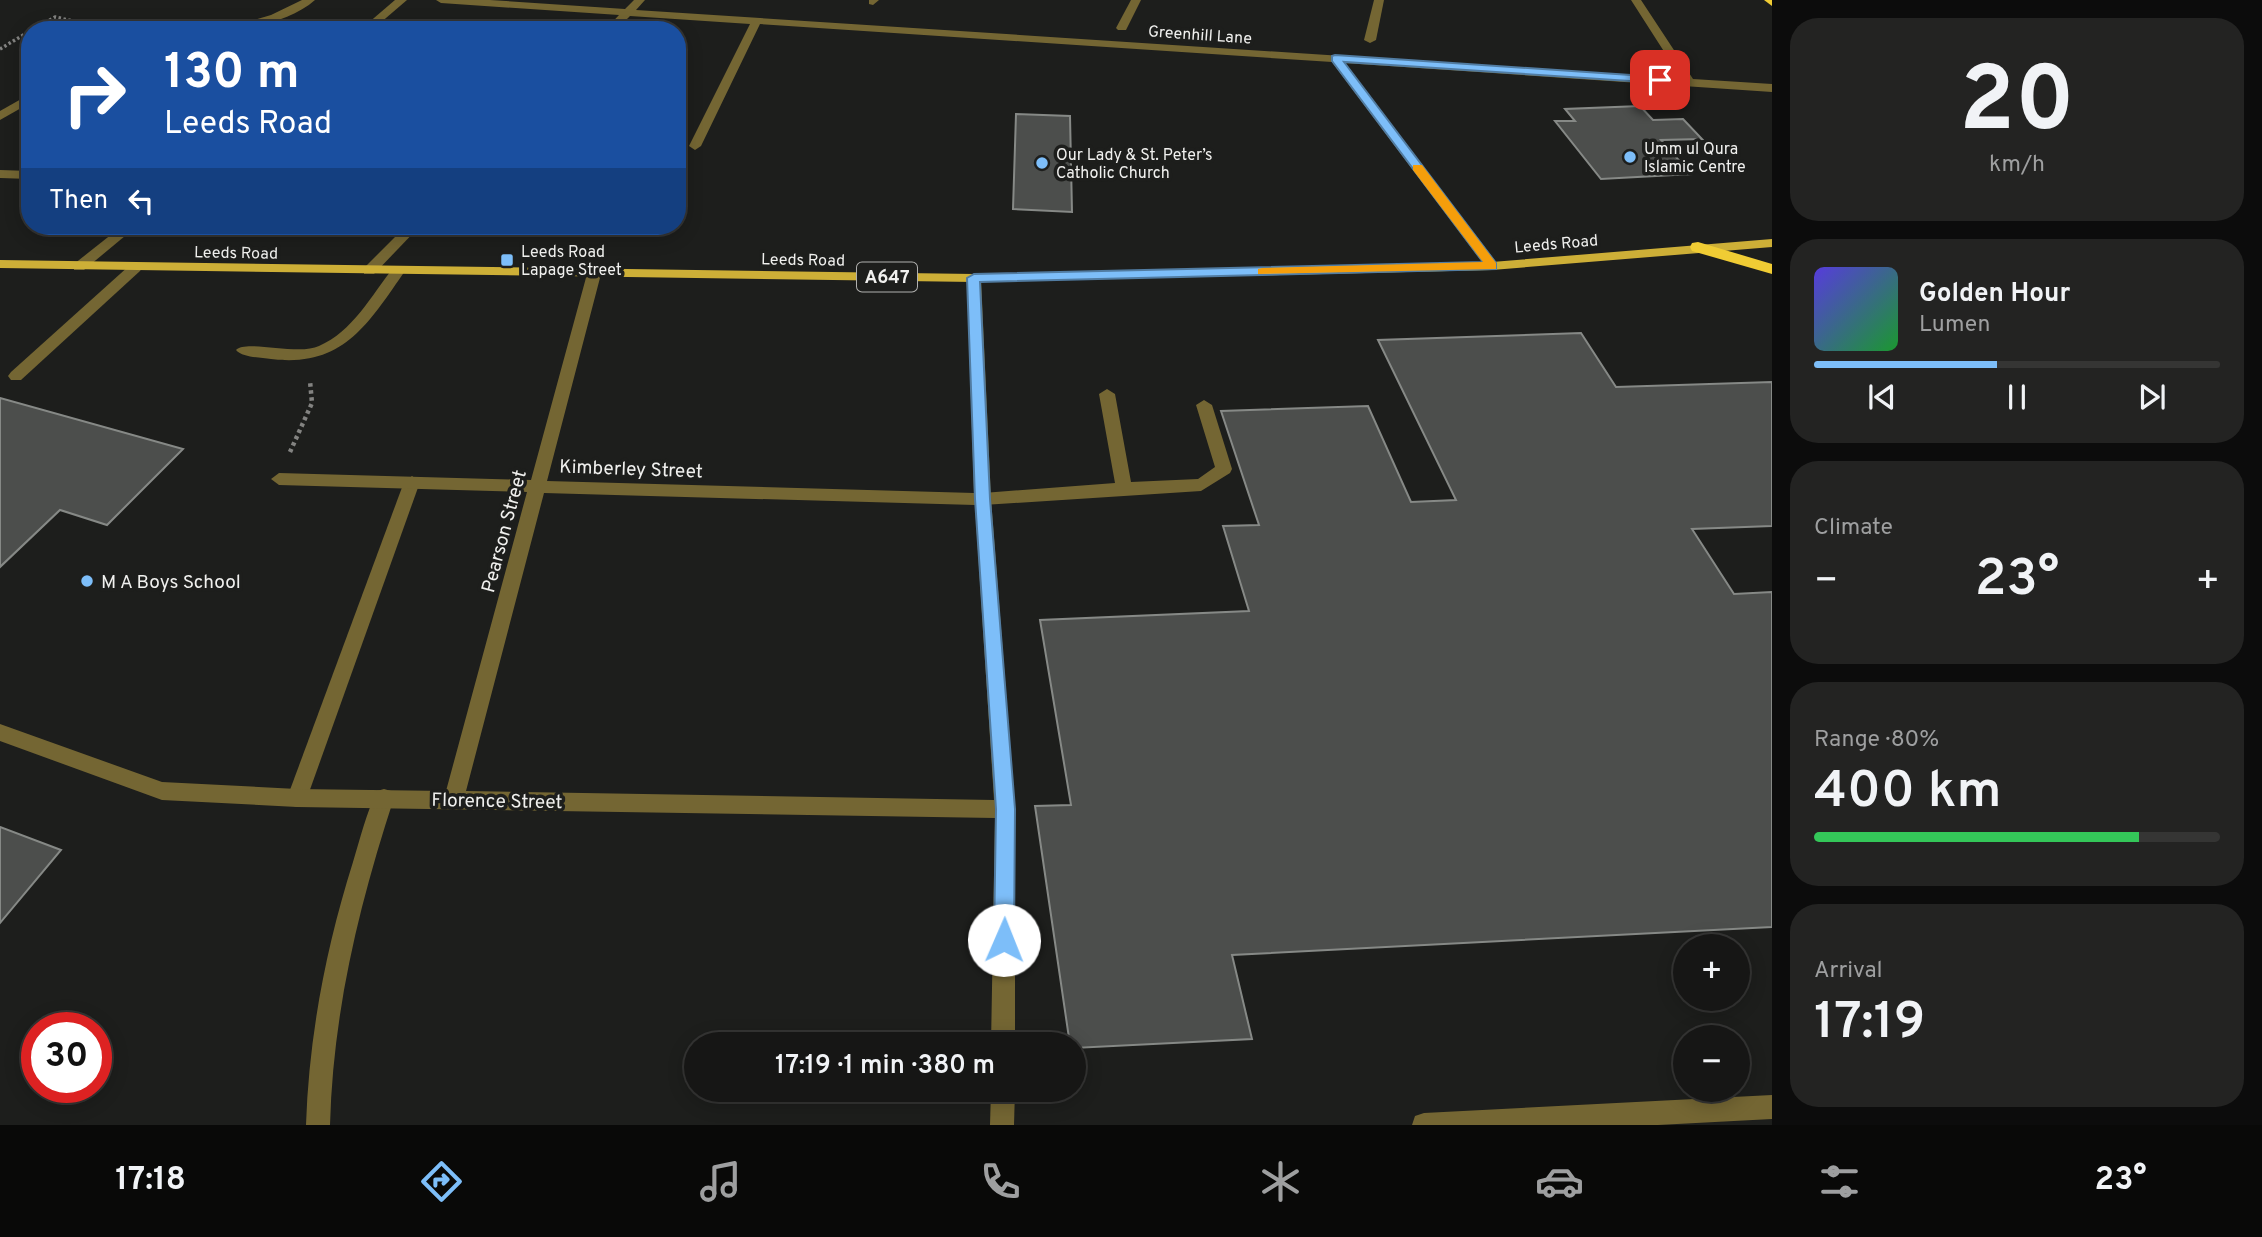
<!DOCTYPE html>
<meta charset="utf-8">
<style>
body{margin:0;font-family:Overpass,sans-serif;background:#232322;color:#f1f3f6;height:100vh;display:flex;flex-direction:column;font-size:26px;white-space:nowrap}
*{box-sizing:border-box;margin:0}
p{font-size:23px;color:#9e9fa0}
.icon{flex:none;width:38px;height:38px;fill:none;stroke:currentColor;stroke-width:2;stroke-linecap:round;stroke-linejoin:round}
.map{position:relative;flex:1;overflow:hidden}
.sheet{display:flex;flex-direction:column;gap:18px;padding:18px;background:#0c0c0c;width:490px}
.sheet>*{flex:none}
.banner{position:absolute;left:21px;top:21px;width:665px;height:214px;border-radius:28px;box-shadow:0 4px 18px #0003,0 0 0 2px #353534;background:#1a4fa0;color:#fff;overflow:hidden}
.buttons{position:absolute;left:1673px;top:934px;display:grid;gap:14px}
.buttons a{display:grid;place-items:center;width:77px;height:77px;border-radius:50%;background:#161615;box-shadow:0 4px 18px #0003,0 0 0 2px #353534;font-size:35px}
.speed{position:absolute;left:21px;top:1012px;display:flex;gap:14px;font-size:35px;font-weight:700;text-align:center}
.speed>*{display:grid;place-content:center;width:91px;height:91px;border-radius:50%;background:#161615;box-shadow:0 4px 18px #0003,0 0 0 2px #353534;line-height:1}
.speed .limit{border:10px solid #d22;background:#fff;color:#111}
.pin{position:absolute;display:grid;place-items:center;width:60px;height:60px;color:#fff;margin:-30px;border-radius:14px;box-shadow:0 4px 10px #0006}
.me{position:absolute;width:77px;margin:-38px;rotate:1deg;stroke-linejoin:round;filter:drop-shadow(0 0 5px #0008)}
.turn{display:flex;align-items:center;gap:24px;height:147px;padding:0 28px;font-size:32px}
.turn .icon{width:91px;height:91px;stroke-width:2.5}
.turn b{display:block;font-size:49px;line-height:60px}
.then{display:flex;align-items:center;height:66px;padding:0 28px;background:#0003;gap:14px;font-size:26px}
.big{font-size:52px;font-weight:600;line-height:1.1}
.sheet .card{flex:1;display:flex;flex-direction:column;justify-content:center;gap:10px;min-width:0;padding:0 24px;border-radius:28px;background:#232322}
.sheet .dial{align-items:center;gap:0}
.dial b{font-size:91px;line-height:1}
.song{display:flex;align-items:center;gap:21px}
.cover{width:84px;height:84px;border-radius:10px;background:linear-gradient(135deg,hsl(250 70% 55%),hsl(130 70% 35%))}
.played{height:7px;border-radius:4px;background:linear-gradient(90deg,#7dbef9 45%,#353534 45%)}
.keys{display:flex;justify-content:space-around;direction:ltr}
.heat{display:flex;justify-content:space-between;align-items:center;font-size:38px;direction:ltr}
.charge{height:10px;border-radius:5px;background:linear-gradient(90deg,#34c759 80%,#353534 0)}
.trip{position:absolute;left:684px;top:1032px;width:402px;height:70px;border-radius:35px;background:#161615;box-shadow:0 4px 18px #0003,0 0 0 2px #353534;font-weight:600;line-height:70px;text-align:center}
.dock{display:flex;height:112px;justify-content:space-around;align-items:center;background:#090908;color:#9e9fa0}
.dock .icon{width:49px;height:49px}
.dock .on{color:#7dbef9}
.dock b{font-size:32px;color:#f1f3f6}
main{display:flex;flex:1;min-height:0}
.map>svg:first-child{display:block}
</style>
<main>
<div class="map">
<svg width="1772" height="1125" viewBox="0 0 1772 1125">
<rect width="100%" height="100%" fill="#1d1e1c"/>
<g fill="#4c4e4c" stroke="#868986" stroke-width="2">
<path d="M1640 106 1653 120 1683 119 1702 139 1661 140 1691 174 1601 179 1555 121H1575L1565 109Z"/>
<path d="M1016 114 1070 116 1072 212 1013 209Z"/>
<path d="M1581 333 1616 387 1772 382V526L1692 529 1734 594 1772 592V927L1232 955 1252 1039 1074 1048V1045H1070L1035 806 1071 805 1040 620 1249 611 1223 526 1259 525 1221 411 1368 406 1411 502 1456 500 1378 340Z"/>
<path d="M0 398 183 449 107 525 60 510 0 567Z"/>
<path d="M0 827 61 850 0 923Z"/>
</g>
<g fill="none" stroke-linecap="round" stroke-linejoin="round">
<g stroke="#838381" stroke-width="3.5" stroke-dasharray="2.5 2.5" stroke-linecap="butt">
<path d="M32 30 55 17 113 30"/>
<path d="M0 49 30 31"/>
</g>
<path stroke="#838381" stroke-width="4.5" stroke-dasharray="3.5 3.5" stroke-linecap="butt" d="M290 452 312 403 310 381"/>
<g fill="#746633" fill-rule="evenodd">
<path d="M302 0H315C291 21 250 30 219 30L271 15Z"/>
<path d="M30 94V103L0 120V111Z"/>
<path d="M0 170 30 171V179L0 178Z"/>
<path d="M135 264 142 268 140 271 21 380H11L8 376 11 372 130 265Z"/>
<path d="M1107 389 1115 394 1131 482 1198 479 1215 467 1196 405 1204 400 1212 405 1232 469 1230 473 1201 491 983 505 977 503 975 499 977 495 983 493 1115 483 1099 394Z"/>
<path d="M412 476 420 482 307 798 304 805 297 807 290 805 287 798 404 482Z"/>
<path d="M384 789 391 791 394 798C359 905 333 1012 330 1125H306C309 1035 326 948 353 862 360 839 366 814 377 791Z"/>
</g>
<g fill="#746633" fill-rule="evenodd">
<path d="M395 0H407L372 30H360Z"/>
<path d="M436 0H490L625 9 634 0H645L636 10 1681 78 1631 0H1641L1693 79 1772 84V92L1344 63 1497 263 1499 266 1492 270 1487 269 1332 62 760 24 701 146 695 150 689 146 750 24 630 16 616 30H605L619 15 441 3Z"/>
<path d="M869 0H879L873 5 869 4Z"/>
<path d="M1131 0H1141L1126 30H1118L1116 28Z"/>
<path d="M1374 0H1384L1376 40 1370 43 1364 40Z"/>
<path d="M122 226H137L84 270H74V264Z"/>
<path d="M406 226H420L374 274H364V268Z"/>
<path d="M398 267 405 271C368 324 343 368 271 359 260 357 243 358 236 350 246 339 298 356 319 346 352 332 372 295 393 268Z"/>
<path d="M594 270 601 274 547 481 974 493 967 278 974 274 981 278 991 499 1015 809V1045H991L995 818 297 807 162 800 0 741V724L162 782 297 789 446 791 527 492 279 485 271 479 279 473 531 480 587 274ZM544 493 975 505 994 800 466 791Z"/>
<path d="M991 1090H1015L1014 1125H990Z"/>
<path d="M1772 1095V1119L1658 1125H1412L1415 1116 1424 1113Z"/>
</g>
<path fill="#cdaf37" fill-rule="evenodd" d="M1772 239V247L1492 270 974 282 0 268V260L974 274 1492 262Z"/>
<g fill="#f0cc34" fill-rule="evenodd">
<path d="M1764 0H1772V6Z"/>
<path d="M1698 242 1772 264V274L1692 251 1690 247 1692 243Z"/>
</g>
</g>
<path fill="#7dbef9" stroke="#517ca2" stroke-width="2" d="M1335 55 1660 77 1666 80 1660 83 1344 62 1496 263V269L980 282 990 499 1015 809 1014 940 1011 947 1004 950 997 947 994 940 996 809 975 499 967 278 974 274 1483 262 1332 61V56Z"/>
<path fill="#f59e0b" d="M1413 165H1422L1496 263V269L1258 274V269L1262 268 1483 262 1413 170Z"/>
<g fill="#7dbef9" stroke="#1d1e1c" stroke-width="2.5">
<circle cx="1630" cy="157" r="7"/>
<circle cx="1042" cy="163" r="7"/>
<rect x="500" y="253" width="14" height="14" rx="3.5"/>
<circle cx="87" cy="581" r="7"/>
</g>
<g text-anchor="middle" stroke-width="7" stroke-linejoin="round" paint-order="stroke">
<g font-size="16" fill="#f0f0ee" stroke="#1d1e1c">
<text transform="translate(1200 34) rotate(4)" y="6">Greenhill Lane</text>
<text transform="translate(1556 243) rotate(-5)" y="6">Leeds Road</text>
<text transform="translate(236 252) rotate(1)" y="6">Leeds Road</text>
<text transform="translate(803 259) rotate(1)" y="6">Leeds Road</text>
</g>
<g font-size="16" fill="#f0f0ee" stroke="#1d1e1c" text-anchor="start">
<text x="1644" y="154">Umm ul Qura<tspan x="1644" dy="18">Islamic Centre</tspan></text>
<text x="1056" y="160">Our Lady &amp; St. Peter’s<tspan x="1056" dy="18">Catholic Church</tspan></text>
<text x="521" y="257">Leeds Road<tspan x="521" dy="18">Lapage Street</tspan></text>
</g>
<rect fill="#1d1e1c" stroke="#b1b1af" stroke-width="2" x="857" y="262.5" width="60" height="29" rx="5"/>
<g font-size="18" font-weight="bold" fill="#f0f0ee">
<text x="887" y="283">A647</text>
</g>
<g font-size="19" fill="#f0f0ee" stroke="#1d1e1c">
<text transform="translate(631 468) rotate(2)" y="7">Kimberley Street</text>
<text transform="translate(503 531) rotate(-75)" y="7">Pearson Street</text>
<text transform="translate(497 800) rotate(1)" y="7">Florence Street</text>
</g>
<g font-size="19" fill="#f0f0ee" stroke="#1d1e1c" text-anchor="start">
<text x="101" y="588">M A Boys School</text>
</g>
</g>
</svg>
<div class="buttons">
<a>+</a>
<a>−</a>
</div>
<div class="speed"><div class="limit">30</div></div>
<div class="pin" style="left:1660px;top:80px;background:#d93025"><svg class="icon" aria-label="arrive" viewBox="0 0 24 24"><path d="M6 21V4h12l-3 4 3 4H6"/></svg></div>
<svg class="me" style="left:1004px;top:940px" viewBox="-20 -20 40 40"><circle r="19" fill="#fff"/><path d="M0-13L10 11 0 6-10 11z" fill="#7dbef9"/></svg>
<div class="trip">17:19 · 1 min · 380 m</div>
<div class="banner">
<div class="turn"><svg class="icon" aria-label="right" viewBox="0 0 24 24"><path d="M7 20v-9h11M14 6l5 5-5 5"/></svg><div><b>130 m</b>Leeds Road</div></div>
<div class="then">Then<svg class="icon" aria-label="left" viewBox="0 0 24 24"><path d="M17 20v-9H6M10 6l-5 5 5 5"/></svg></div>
</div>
</div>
<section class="sheet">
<div class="card dial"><b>20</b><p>km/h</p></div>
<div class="card">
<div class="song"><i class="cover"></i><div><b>Golden Hour</b><p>Lumen</p></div></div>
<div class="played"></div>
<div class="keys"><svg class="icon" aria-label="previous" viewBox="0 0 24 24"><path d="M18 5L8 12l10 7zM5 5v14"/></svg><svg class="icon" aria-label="pause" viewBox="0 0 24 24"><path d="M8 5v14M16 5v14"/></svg><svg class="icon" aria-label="next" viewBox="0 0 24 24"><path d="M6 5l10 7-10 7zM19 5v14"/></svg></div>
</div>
<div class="card"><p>Climate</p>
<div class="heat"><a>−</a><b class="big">23°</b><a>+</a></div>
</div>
<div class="card"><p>Range · 80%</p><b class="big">400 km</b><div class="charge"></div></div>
<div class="card"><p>Arrival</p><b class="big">17:19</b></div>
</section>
</main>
<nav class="dock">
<b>17:18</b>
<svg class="icon on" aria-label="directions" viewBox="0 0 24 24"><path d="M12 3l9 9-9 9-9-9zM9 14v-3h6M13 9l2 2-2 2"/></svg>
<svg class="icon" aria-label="music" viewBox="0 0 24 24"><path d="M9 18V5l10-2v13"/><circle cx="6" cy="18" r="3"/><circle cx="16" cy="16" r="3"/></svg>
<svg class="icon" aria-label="phone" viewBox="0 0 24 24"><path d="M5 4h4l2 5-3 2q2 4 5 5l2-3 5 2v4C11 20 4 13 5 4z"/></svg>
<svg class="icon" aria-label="climate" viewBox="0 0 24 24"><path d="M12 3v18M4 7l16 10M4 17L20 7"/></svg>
<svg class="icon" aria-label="car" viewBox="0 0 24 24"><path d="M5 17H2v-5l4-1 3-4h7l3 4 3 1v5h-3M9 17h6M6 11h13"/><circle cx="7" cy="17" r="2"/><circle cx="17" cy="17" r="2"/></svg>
<svg class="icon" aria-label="filters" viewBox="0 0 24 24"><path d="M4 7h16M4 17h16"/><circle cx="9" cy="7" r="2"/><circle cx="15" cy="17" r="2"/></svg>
<b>23°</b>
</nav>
